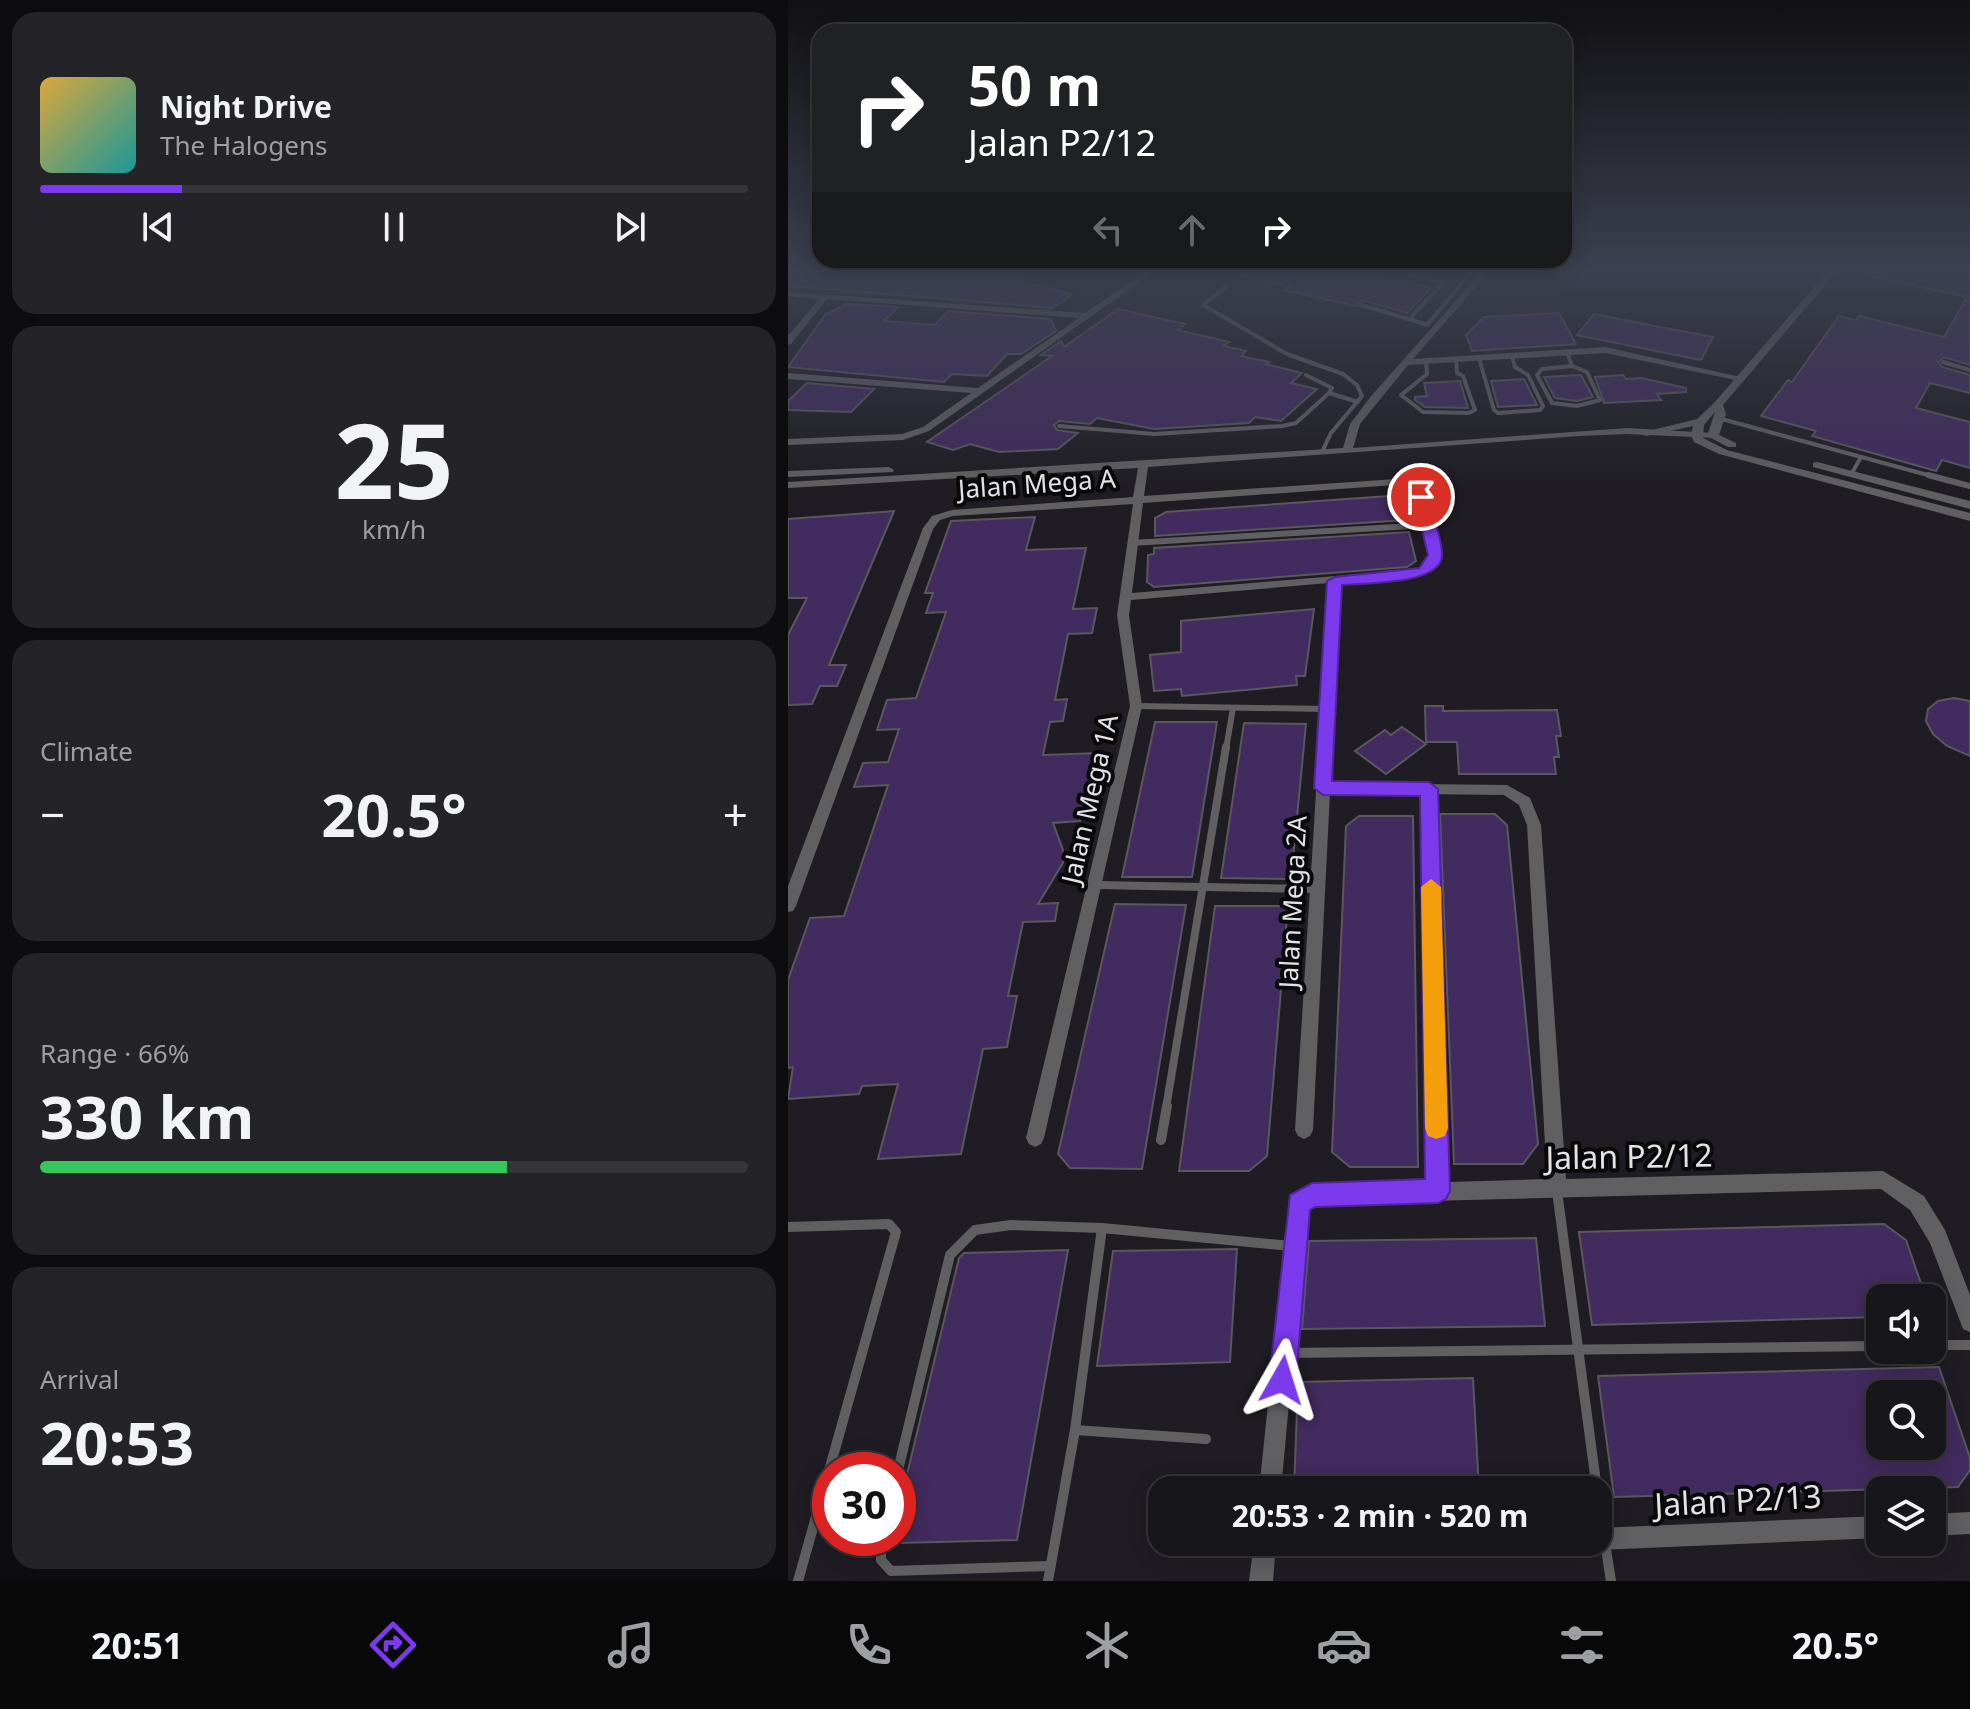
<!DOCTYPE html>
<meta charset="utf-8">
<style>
body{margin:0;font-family:"Noto Sans",sans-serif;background:#242327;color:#f1f3f6;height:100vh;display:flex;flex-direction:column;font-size:30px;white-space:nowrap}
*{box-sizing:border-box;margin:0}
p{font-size:26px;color:#9e9fa2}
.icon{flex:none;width:44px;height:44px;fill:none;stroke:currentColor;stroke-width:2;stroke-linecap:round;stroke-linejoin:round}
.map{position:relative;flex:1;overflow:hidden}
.sheet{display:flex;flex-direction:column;gap:12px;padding:12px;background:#0d0c0e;width:788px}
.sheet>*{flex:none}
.banner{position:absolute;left:24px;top:24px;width:760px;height:244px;border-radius:24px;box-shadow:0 4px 20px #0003,0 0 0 2px #363539;background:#202124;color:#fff;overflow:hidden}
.tools{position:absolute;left:1078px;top:1284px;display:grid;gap:16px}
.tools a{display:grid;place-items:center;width:80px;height:80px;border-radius:16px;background:#17161a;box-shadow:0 4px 20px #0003,0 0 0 2px #363539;font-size:40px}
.speed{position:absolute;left:24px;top:1452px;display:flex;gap:16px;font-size:40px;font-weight:700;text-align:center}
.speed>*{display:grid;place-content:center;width:104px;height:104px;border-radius:50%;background:#17161a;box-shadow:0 4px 20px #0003,0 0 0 2px #363539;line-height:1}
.speed .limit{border:12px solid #d22;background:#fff;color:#111}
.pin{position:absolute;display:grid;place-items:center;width:68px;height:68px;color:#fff;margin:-34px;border:4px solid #fff;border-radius:50%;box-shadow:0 2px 8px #0007}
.me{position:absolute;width:88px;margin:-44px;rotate:6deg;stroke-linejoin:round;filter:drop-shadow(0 0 6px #0008)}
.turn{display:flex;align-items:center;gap:28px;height:168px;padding:0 24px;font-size:36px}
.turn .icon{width:104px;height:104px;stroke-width:2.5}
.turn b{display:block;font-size:56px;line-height:68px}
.lanes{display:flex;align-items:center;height:76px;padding:0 24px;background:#0003;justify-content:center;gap:40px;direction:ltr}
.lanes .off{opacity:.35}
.big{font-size:60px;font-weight:700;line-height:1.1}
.sheet .widget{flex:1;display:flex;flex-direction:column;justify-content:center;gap:12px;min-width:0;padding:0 28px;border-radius:24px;background:#242327}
.sheet .dial{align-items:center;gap:0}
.dial b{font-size:104px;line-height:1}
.song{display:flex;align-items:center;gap:24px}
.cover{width:96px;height:96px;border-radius:12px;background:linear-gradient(135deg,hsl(40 70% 55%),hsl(180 70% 35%))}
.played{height:8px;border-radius:4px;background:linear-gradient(90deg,#7c3aed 20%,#363539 20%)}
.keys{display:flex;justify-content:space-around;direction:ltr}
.heat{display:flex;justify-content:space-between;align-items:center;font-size:44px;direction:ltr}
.charge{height:12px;border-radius:6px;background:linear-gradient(90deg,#34c759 66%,#363539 0)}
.trip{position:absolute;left:360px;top:1476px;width:464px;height:80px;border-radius:24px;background:#17161a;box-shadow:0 4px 20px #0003,0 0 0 2px #363539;font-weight:700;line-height:80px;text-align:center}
.tabs{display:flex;height:128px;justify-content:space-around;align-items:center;background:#09090a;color:#9e9fa2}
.tabs .icon{width:56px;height:56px}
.tabs .current{color:#7c3aed}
.tabs b{font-size:36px;color:#f1f3f6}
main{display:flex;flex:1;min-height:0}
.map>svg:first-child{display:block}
</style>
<main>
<section class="sheet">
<div class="widget">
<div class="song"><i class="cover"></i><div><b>Night Drive</b><p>The Halogens</p></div></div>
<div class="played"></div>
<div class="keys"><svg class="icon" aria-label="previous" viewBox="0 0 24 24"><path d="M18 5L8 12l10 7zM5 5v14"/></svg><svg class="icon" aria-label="pause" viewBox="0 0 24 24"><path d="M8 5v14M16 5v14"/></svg><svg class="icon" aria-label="next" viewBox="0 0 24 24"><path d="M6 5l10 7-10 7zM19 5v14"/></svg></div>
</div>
<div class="widget dial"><b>25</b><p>km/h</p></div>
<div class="widget"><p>Climate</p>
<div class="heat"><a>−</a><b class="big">20.5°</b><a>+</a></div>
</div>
<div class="widget"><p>Range · 66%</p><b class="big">330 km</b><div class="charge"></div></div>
<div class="widget"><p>Arrival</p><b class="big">20:53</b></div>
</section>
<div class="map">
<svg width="1182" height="1581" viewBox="0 0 1182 1581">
<rect width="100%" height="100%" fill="#1f1d23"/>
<g fill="#422b5e" stroke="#5a575e" stroke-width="2" fill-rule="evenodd">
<path d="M11 269H249L228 280 284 294 265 308 0 286V277Z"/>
<path d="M450 269H550L643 288 619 313 574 300 568 306 496 290 502 286 449 275Z"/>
<path d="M1078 269H1182V365L1156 357 1150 362 1154 367 1182 375V393L1142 383 1128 408 1182 422V468L1154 460 1148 471 1141 469 1024 436 1028 431 973 416 1000 380 1004 382 1051 316 1068 320 1071 316 1156 337 1179 297 1078 275Z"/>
<path d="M59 304 110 307 96 321 147 325 160 311 262 319 268 331 233 354H219L199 376 164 374 156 382 0 367 37 315Z"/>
<path d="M330 309 397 324 390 330 441 342 436 346 458 351 453 356 481 362 478 364 514 373 503 383 529 389 493 421 467 417 461 423 366 429 309 418 302 424 271 421 266 425 269 430 290 433 270 449 211 452 182 444 165 450 139 442 264 356 253 355 273 341 276 347Z"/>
<path d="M771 313 788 344 684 351 678 335 696 317Z"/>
<path d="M806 314 872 327 925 337 913 360 789 335Z"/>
<path d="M793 375 805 397 789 401 767 398 756 377Z"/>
<path d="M835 375 838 379 854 378 898 388V392L869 394 873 400 816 403 807 377Z"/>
<path d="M736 379 749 405 710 407 703 381Z"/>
<path d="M672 381 680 408 637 407 627 400V397L639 396 636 383Z"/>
<path d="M19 383 86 389 63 412 0 410V401Z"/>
<path d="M601 496 613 499 618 520 367 536V518L378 512Z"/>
<path d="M106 511 41 665H58L49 686H32L24 704 0 705V635L19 598H0V519Z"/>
<path d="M247 517 238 550 298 548 285 609 309 608 304 633 280 634 267 700 279 699 275 721 262 722 255 755 311 753 292 821 265 823 275 850V863L250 904 270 903 267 921 235 922 220 996H229L219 1047 195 1049 173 1154 90 1159 110 1084 74 1086 71 1094 0 1099 5 1067 0 1068V980L22 918 56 916 100 785 66 787 75 763 100 762 111 729 89 730 99 700 128 698 158 612 138 613 145 593H137L163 521Z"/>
<path d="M621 532 628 561 619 567 366 587 359 582 360 555 366 554V548Z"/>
<path d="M526 609 517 676H508L509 685 394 696 393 689 366 691 362 655 393 652V621Z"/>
<path d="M1166 698 1182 701V756L1159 746 1145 734 1138 721 1140 709 1150 701Z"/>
<path d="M637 706H655V711L769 710 773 736H768L771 757H766L768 774H671L669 742H638Z"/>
<path d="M367 722H429L404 877H334Z"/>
<path d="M456 723 518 724 503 879 433 878Z"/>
<path d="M614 727 638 744 598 774 567 751 597 730 603 735Z"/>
<path d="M652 814H707L719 825 750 1144 735 1164H666Z"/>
<path d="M571 816H625L630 1167H562L544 1152 558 826Z"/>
<path d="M327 904 398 905 354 1169 282 1168 270 1154Z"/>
<path d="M427 906H500L479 1156 461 1171H391Z"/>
<path d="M1096 1224 1118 1240 1138 1298H1092V1317L804 1325 791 1232Z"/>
<path d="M748 1238 757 1326 514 1329 521 1241Z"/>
<path d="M449 1249 442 1362 309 1366 325 1251Z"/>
<path d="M280 1250 229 1540 110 1543V1512L171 1258 176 1253Z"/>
<path d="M1151 1367 1182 1458V1470L1170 1487 826 1497 810 1376ZM1092 1394H1144V1446H1092Z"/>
<path d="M685 1378 691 1490H506L510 1382Z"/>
</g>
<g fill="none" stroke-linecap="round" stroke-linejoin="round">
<g stroke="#605f62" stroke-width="4">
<path d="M605 269 655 283 624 316V320L639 325 681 274H695"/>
<path d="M439 286 415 305 499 354 555 374 569 385 574 396 543 433 534 452"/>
<path d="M573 305 624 320"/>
<path d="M779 352 784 366"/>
<path d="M691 358 706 410 710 413 752 410 755 406 740 375 727 367 724 356"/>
<path d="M638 361 639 374 613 395 635 412 681 413 687 410 675 376 669 373 668 360"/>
<path d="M1155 362 1182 370"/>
<path d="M784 366 799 372 812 400 789 406 764 403 749 375 754 369Z"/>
<path d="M518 375 544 388 541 393"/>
<path d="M930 418 1147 477"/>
<path d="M271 426 366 434 494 426 508 423 541 393 570 402"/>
<path d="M1064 473 1073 457"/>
</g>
<g stroke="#605f62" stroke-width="6">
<path d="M1140 475 1182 486"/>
<path d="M344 543 640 525"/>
<path d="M348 706 539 709"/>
<path d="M438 749 445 708"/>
</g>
<g stroke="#605f62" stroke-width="8">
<path d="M641 789 648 1108"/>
<path d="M308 885 529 889"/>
<path d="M378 1108 438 747"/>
</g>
<g stroke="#605f62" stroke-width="10">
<path d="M648 1106 650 1191"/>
<path d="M373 1140 379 1106"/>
<path d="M769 1191 809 1490"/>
<path d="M0 1227 101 1224 108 1232 10 1581"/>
<path d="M1144 1345H1182"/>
<path d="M498 1353 1092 1346"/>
<path d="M287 1430 418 1439"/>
<path d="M110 1470 162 1255 187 1230 223 1225 314 1228 503 1246"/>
<path d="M810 1498 823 1581"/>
<path d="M93 1538V1560L103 1571 262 1566"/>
<path d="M260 1581 287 1430 314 1228"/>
</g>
<g fill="#605f62" fill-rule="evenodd">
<path d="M361 269H370L141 431 115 440 0 445V439L114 434 135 427 183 393 0 379V373L190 388 291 318 39 299 3 344 0 345V336L31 299 0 296V292L297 313Z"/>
<path d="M696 269H704L625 359 817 347 957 378 952 381 817 353 620 365 572 424 565 448 839 428 925 433 930 436 928 438 839 434 792 436 360 467 356 496 608 479 628 485 638 497 654 555 650 565 635 575 553 582 543 783 719 785 742 798 753 825 778 1179 1095 1171 1136 1196 1157 1230 1182 1295V1332L1175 1329 1142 1243 1122 1210 1093 1189 526 1204 519 1208 493 1490H471L501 1203 503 1196 524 1186 759 1179 739 825 731 805 716 795 542 793 525 1130 522 1136 516 1139 510 1136 507 1130 541 583 343 600 341 615 354 706 256 1138 253 1144 247 1147 241 1144 238 1138 342 706 329 615 345 504 165 516 152 520 145 529 8 906 5 911 0 912V886L135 528 144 516 164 510 345 497 350 468 0 488V482L555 448 562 424 584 395ZM607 485 620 489 628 498 642 555 639 563 632 569 344 593 355 503Z"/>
<path d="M101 467 106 470 105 472 0 477V471Z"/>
<path d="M1182 1512V1534L1144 1536V1514Z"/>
<path d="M1092 1516V1538L810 1550 802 1547 800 1542H810V1528Z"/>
<path d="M466 1542H665L662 1550 654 1553 487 1556 485 1581H461Z"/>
</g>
<g fill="#605f62" fill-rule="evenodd">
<path d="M1042 269H1051L935 405 938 414 931 435 948 443V447H940L919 436 927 412 916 425 915 438 939 450 1182 513V521L931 454 906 442 903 435 905 426 858 436 852 433 909 419 926 403Z"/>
<path d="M1029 462 1182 501V509L1025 467V463Z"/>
</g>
</g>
<linearGradient id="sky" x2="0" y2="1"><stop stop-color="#111013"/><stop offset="0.55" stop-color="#3c4050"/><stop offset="1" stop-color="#3c4050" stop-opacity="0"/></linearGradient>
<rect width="1182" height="490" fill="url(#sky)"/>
<path fill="#7c3aed" stroke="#51269a" stroke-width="2" d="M633 493 640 497C644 515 653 535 654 553 657 585 577 583 554 585L544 781 641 782 650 789 662 1191 658 1199 650 1203 527 1207 522 1210 508 1380 504 1390 494 1394 485 1390 481 1380 502 1195 524 1183 637 1179 632 796 535 795 526 788 539 581 547 577 631 568 640 555 626 497Z"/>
<path fill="#f59e0b" d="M643 879 653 887 660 1128 657 1136 648 1139 640 1136 637 1128 633 887Z"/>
<g text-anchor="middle" stroke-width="8" stroke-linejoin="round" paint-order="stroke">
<g font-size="26" fill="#e3e2e5" stroke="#09080a">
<text transform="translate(249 484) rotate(-4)" y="9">Jalan Mega A</text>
<text transform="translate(302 799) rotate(-77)" y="9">Jalan Mega 1A</text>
<text transform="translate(505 902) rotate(-87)" y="9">Jalan Mega 2A</text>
</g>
<g font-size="32" fill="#e3e2e5" stroke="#09080a">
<text transform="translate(841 1157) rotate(-1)" y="11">Jalan P2/12</text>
<text transform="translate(950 1501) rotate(-3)" y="11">Jalan P2/13</text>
</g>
</g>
</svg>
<div class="tools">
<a><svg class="icon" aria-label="sound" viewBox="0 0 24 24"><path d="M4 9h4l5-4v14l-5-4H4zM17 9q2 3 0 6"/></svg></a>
<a><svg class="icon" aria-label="search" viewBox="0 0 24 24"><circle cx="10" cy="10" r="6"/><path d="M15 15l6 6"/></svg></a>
<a><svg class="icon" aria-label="layers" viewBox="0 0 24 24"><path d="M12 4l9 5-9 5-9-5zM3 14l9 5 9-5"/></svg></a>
</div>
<div class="speed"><div class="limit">30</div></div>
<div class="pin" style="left:633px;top:497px;background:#d93025"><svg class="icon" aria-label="arrive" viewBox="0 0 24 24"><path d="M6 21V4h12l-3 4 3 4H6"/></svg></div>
<svg class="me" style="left:494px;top:1380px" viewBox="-20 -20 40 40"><path d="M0-17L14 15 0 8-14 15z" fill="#7c3aed" stroke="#fff" stroke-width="4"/></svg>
<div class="trip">20:53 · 2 min · 520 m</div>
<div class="banner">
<div class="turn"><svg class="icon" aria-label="right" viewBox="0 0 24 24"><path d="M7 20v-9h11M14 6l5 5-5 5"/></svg><div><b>50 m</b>Jalan P2/12</div></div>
<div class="lanes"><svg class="icon off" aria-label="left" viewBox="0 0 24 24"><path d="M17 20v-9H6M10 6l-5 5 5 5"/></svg><svg class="icon off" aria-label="ahead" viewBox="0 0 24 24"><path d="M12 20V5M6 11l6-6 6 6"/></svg><svg class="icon" aria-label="right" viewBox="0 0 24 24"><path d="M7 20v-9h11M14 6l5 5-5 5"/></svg></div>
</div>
</div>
</main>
<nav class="tabs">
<b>20:51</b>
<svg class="icon current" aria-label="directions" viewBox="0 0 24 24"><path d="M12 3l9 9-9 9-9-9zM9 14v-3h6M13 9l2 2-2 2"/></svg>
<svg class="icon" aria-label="music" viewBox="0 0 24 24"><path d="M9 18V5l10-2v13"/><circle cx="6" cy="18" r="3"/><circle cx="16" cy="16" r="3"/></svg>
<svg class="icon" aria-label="phone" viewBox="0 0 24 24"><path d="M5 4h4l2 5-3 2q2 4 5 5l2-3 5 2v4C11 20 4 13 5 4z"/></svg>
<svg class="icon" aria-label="climate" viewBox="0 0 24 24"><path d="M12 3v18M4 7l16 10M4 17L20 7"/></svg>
<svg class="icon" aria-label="car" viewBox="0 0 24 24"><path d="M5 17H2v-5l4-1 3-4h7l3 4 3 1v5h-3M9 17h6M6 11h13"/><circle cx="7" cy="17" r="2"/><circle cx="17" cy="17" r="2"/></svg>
<svg class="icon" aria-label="filters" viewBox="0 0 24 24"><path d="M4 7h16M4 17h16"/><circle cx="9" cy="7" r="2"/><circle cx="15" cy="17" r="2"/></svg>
<b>20.5°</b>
</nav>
